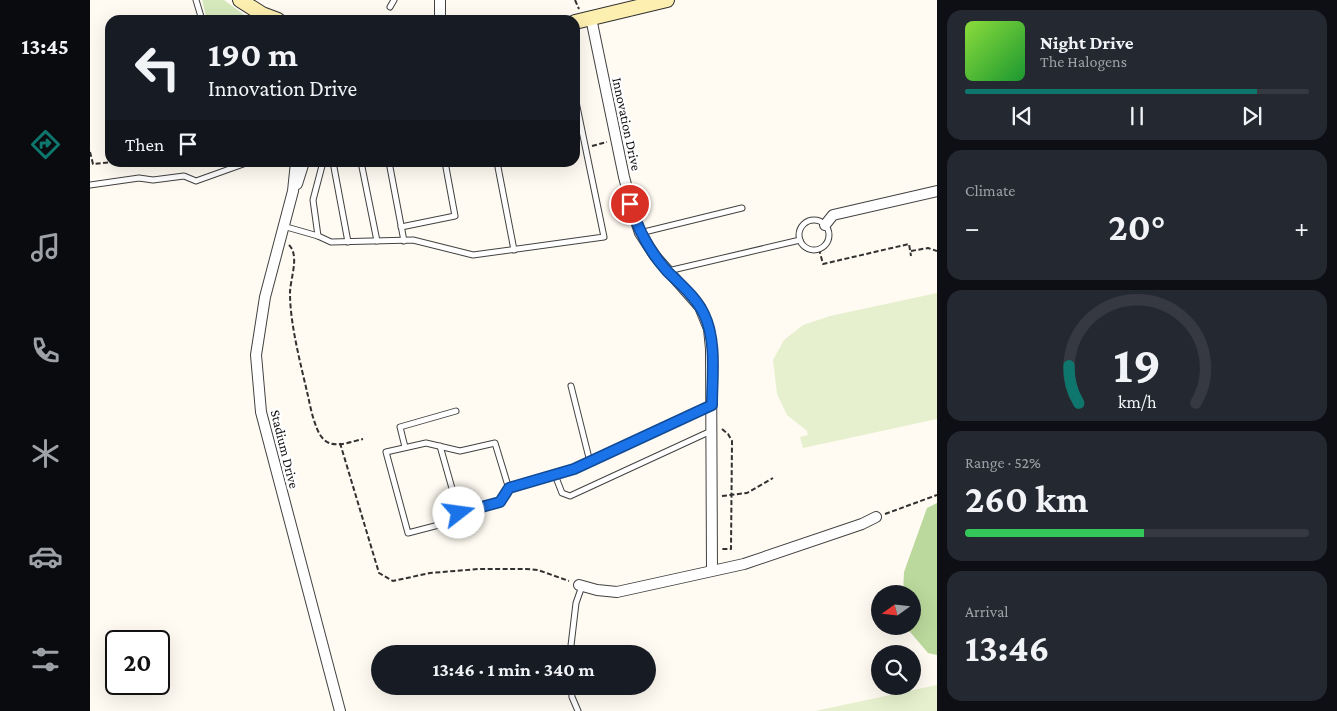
<!DOCTYPE html>
<meta charset="utf-8">
<style>
body{margin:0;font-family:"Crimson Pro",serif;background:#242831;color:#f1f3f6;height:100vh;display:flex;flex-direction:column;font-size:19px;white-space:nowrap}
*{box-sizing:border-box;margin:0}
p{font-size:16px;color:#9ea1a6}
.icon{flex:none;width:28px;height:28px;fill:none;stroke:currentColor;stroke-width:2;stroke-linecap:round;stroke-linejoin:round}
.map{position:relative;flex:1;overflow:hidden}
.sheet{display:flex;flex-direction:column;gap:10px;padding:10px;background:#0d0f14;width:400px}
.sheet>*{flex:none}
.guide{position:absolute;left:15px;top:15px;width:475px;height:152px;border-radius:15px;box-shadow:0 5px 20px #0002;background:#171b24;color:#f1f3f6;overflow:hidden}
.needle{width:32px;rotate:255deg}
.buttons{position:absolute;left:781px;top:585px;display:grid;gap:10px}
.buttons a{display:grid;place-items:center;width:50px;height:50px;border-radius:50%;background:#171b24;box-shadow:0 5px 20px #0002;font-size:25px}
.speed{position:absolute;left:15px;top:630px;display:flex;gap:10px;font-size:25px;font-weight:700;text-align:center}
.speed>*{display:grid;place-content:center;width:65px;height:65px;border-radius:50%;background:#171b24;box-shadow:0 5px 20px #0002;line-height:1}
.speed .limit{border:2px solid #111;border-radius:8px;background:#fff;color:#111}
.pin{position:absolute;display:grid;place-items:center;width:42px;height:42px;color:#fff;margin:-21px;border:2px solid #fff;border-radius:50%;box-shadow:0 1px 5px #0007}
.me{position:absolute;width:55px;margin:-28px;rotate:75deg;stroke-linejoin:round;filter:drop-shadow(0 0 4px #0008)}
.turn{display:flex;align-items:center;gap:18px;height:105px;padding:0 20px;font-size:22px}
.turn .icon{width:65px;height:65px;stroke-width:2.5}
.turn b{display:block;font-size:35px;line-height:42px}
.then{display:flex;align-items:center;height:48px;padding:0 20px;background:#0003;gap:10px;font-size:19px}
.big{font-size:38px;font-weight:700;line-height:1.1}
.sheet .widget{flex:1;display:flex;flex-direction:column;justify-content:center;gap:8px;min-width:0;padding:0 18px;border-radius:15px;background:#242831}
.sheet .dial{align-items:center;gap:0}
.dial svg{height:130px;overflow:visible;fill:none;stroke:#363941;stroke-width:7;stroke-linecap:round;text-anchor:middle}
.dial text{fill:#f1f3f6;stroke:none}
.song{display:flex;align-items:center;gap:15px}
.cover{width:60px;height:60px;border-radius:8px;background:linear-gradient(135deg,hsl(90 70% 55%),hsl(130 70% 35%))}
.played{height:5px;border-radius:2px;background:linear-gradient(90deg,#0f766e 85%,#363941 85%)}
.keys{display:flex;justify-content:space-around;direction:ltr}
.heat{display:flex;justify-content:space-between;align-items:center;font-size:28px;direction:ltr}
.charge{height:8px;border-radius:4px;background:linear-gradient(90deg,#34c759 52%,#363941 0)}
.trip{position:absolute;left:281px;top:645px;width:285px;height:50px;border-radius:25px;background:#171b24;box-shadow:0 5px 20px #0002;font-weight:700;line-height:50px;text-align:center}
main{display:flex;flex:1;min-height:0}
.menu{display:flex;flex-direction:column;width:90px;justify-content:space-around;align-items:center;background:#090b0e;color:#9ea1a6}
.menu .icon{width:35px;height:35px}
.menu .current{color:#0f766e}
.menu b{font-size:22px;color:#f1f3f6}
.map>svg:first-child{display:block}
</style>
<main>
<nav class="menu">
<b>13:45</b>
<svg class="icon current" aria-label="directions" viewBox="0 0 24 24"><path d="M12 3l9 9-9 9-9-9zM9 14v-3h6M13 9l2 2-2 2"/></svg>
<svg class="icon" aria-label="music" viewBox="0 0 24 24"><path d="M9 18V5l10-2v13"/><circle cx="6" cy="18" r="3"/><circle cx="16" cy="16" r="3"/></svg>
<svg class="icon" aria-label="phone" viewBox="0 0 24 24"><path d="M5 4h4l2 5-3 2q2 4 5 5l2-3 5 2v4C11 20 4 13 5 4z"/></svg>
<svg class="icon" aria-label="climate" viewBox="0 0 24 24"><path d="M12 3v18M4 7l16 10M4 17L20 7"/></svg>
<svg class="icon" aria-label="car" viewBox="0 0 24 24"><path d="M5 17H2v-5l4-1 3-4h7l3 4 3 1v5h-3M9 17h6M6 11h13"/><circle cx="7" cy="17" r="2"/><circle cx="17" cy="17" r="2"/></svg>
<svg class="icon" aria-label="filters" viewBox="0 0 24 24"><path d="M4 7h16M4 17h16"/><circle cx="9" cy="7" r="2"/><circle cx="15" cy="17" r="2"/></svg>
</nav>
<div class="map">
<svg width="847" height="711" viewBox="0 0 847 711">
<rect width="100%" height="100%" fill="#fffbf2"/>
<path fill="#d6e9bc" d="M112 0H134L157 17 155 20H117Z"/>
<path fill="#bbd99c" d="M847 503V655L838 653 815 626H822V594H813L814 572 837 508Z"/>
<g fill="#e7f0ce">
<path d="M847 293V419L713 448 710 437 718 435 717 431 697 415 687 394 683 360 694 340 713 325 740 316Z"/>
<path d="M847 685V711H725Z"/>
</g>
<g fill="none" stroke-linecap="round" stroke-linejoin="round">
<defs>
<g id="lane">
<path d="M106 0 112 20"/>
<path d="M300 7 304 0"/>
<path d="M243 162 258 242"/>
<path d="M271 162 287 241"/>
<path d="M299 162 314 241"/>
<path d="M407 162 424 250"/>
<path d="M0 185 49 178 63 180 94 176 106 181 159 162"/>
<circle cx="724" cy="235" r="15"/>
<path d="M193 226 228 236 241 242 323 240 383 255 514 237 485 97"/>
<path d="M311 227 365 216 355 162"/>
<path d="M550 233 652 208"/>
<path d="M228 236 223 200 233 162"/>
<path d="M578 271 710 240"/>
<path d="M481 386 500 462"/>
<path d="M350 446 369 513"/>
<path d="M315 447 310 427 366 411"/>
<path d="M465 475 472 493 480 496 621 431"/>
<path d="M419 489 405 443 370 451 336 443 296 452 318 533 364 521 369 513 410 502 419 489 484 469 621 405"/>
<path d="M480 654 486 603 492 586"/>
<path d="M481 686 482 697 488 711"/>
</g>
<g id="street">
<path d="M350 0V20"/>
<path d="M501 18 534 177 545 218 550 233 565 256 610 307 619 329 621 349 622 570"/>
<path d="M206 162 203 191 175 297 166 355 171 412 250 711"/>
<path d="M207 184 214 162"/>
<path d="M735 225 743 215 847 191"/>
<path d="M489 585 507 590 527 592 654 564 772 524 786 517"/>
</g>
<g id="secondary">
<path d="M150 0 172 14 188 20"/>
<path d="M485 22 577 0"/>
</g>
</defs>
<use href="#lane" stroke="#424242" stroke-width="7"/>
<use href="#street" stroke="#424242" stroke-width="12"/>
<use href="#secondary" stroke="#313131" stroke-width="16"/>
<g stroke="#313131" stroke-width="2" stroke-dasharray="5 2.5" stroke-linecap="butt">
<path d="M485 0 489 9"/>
<path d="M502 146 517 142"/>
<path d="M0 152 3 164 23 162"/>
<path d="M199 245C210 256 200 279 200 293 200 325 211 365 218 396 220 405 222 416 226 426 228 432 232 440 239 443 248 447 264 441 273 439"/>
<path d="M729 249 733 264 819 244 821 256"/>
<path d="M821 251 838 248 847 251"/>
<path d="M632 429 638 434 642 441 641 549H632"/>
<path d="M250 443 289 573 303 581 340 573 389 569H436L448 570 479 581"/>
<path d="M632 496 657 493 683 478"/>
<path d="M795 514 847 495"/>
</g>
<use href="#lane" stroke="#fff" stroke-width="5"/>
<use href="#street" stroke="#fff" stroke-width="10"/>
<use href="#secondary" stroke="#fdefaf" stroke-width="14"/>
</g>
<g fill="none" stroke-linecap="round" stroke-linejoin="round">
<defs>
<path id="route" d="M369 513 410 502 419 488 484 469 622 405C622 377 627 341 614 314 606 297 590 284 577 271 559 251 548 230 540 204"/>
</defs>
<use href="#route" stroke="#114b97" stroke-width="12"/>
<use href="#route" stroke="#1a73e8" stroke-width="9"/>
</g>
<g text-anchor="middle" stroke-width="5" stroke-linejoin="round" paint-order="stroke">
<g font-size="14" fill="#0f0f0f" stroke="#fff">
<text transform="translate(537 124) rotate(78)" y="5">Innovation Drive</text>
<text transform="translate(195 449) rotate(76)" y="5">Stadium Drive</text>
</g>
</g>
</svg>
<div class="buttons">
<a><svg class="needle" viewBox="-14 -14 28 28"><path d="M0-13l5 13h-10z" fill="#e53935"/><path d="M0 13l5-13h-10z" fill="#9ea1a6"/></svg></a>
<a><svg class="icon" aria-label="search" viewBox="0 0 24 24"><circle cx="10" cy="10" r="6"/><path d="M15 15l6 6"/></svg></a>
</div>
<div class="speed"><div class="limit">20</div></div>
<div class="pin" style="left:540px;top:204px;background:#d93025"><svg class="icon" aria-label="arrive" viewBox="0 0 24 24"><path d="M6 21V4h12l-3 4 3 4H6"/></svg></div>
<svg class="me" style="left:369px;top:513px" viewBox="-20 -20 40 40"><circle r="19" fill="#fff"/><path d="M0-13L10 11 0 6-10 11z" fill="#1a73e8"/></svg>
<div class="trip">13:46 · 1 min · 340 m</div>
<div class="guide">
<div class="turn"><svg class="icon" aria-label="left" viewBox="0 0 24 24"><path d="M17 20v-9H6M10 6l-5 5 5 5"/></svg><div><b>190 m</b>Innovation Drive</div></div>
<div class="then">Then<svg class="icon" aria-label="arrive" viewBox="0 0 24 24"><path d="M6 21V4h12l-3 4 3 4H6"/></svg></div>
</div>
</div>
<section class="sheet">
<div class="widget">
<div class="song"><i class="cover"></i><div><b>Night Drive</b><p>The Halogens</p></div></div>
<div class="played"></div>
<div class="keys"><svg class="icon" aria-label="previous" viewBox="0 0 24 24"><path d="M18 5L8 12l10 7zM5 5v14"/></svg><svg class="icon" aria-label="pause" viewBox="0 0 24 24"><path d="M8 5v14M16 5v14"/></svg><svg class="icon" aria-label="next" viewBox="0 0 24 24"><path d="M6 5l10 7-10 7zM19 5v14"/></svg></div>
</div>
<div class="widget"><p>Climate</p>
<div class="heat"><a>−</a><b class="big">20°</b><a>+</a></div>
</div>
<div class="widget dial"><svg viewBox="0 0 100 80">
<path d="M14 69A42 42 0 1 1 86 69"/>
<path d="M14 69A42 42 0 0 1 8 46" stroke="#0f766e"/>
<text x="50" y="56" font-size="32" font-weight="700">19</text>
<text x="50" y="72" font-size="11">km/h</text>
</svg></div>
<div class="widget"><p>Range · 52%</p><b class="big">260 km</b><div class="charge"></div></div>
<div class="widget"><p>Arrival</p><b class="big">13:46</b></div>
</section>
</main>
